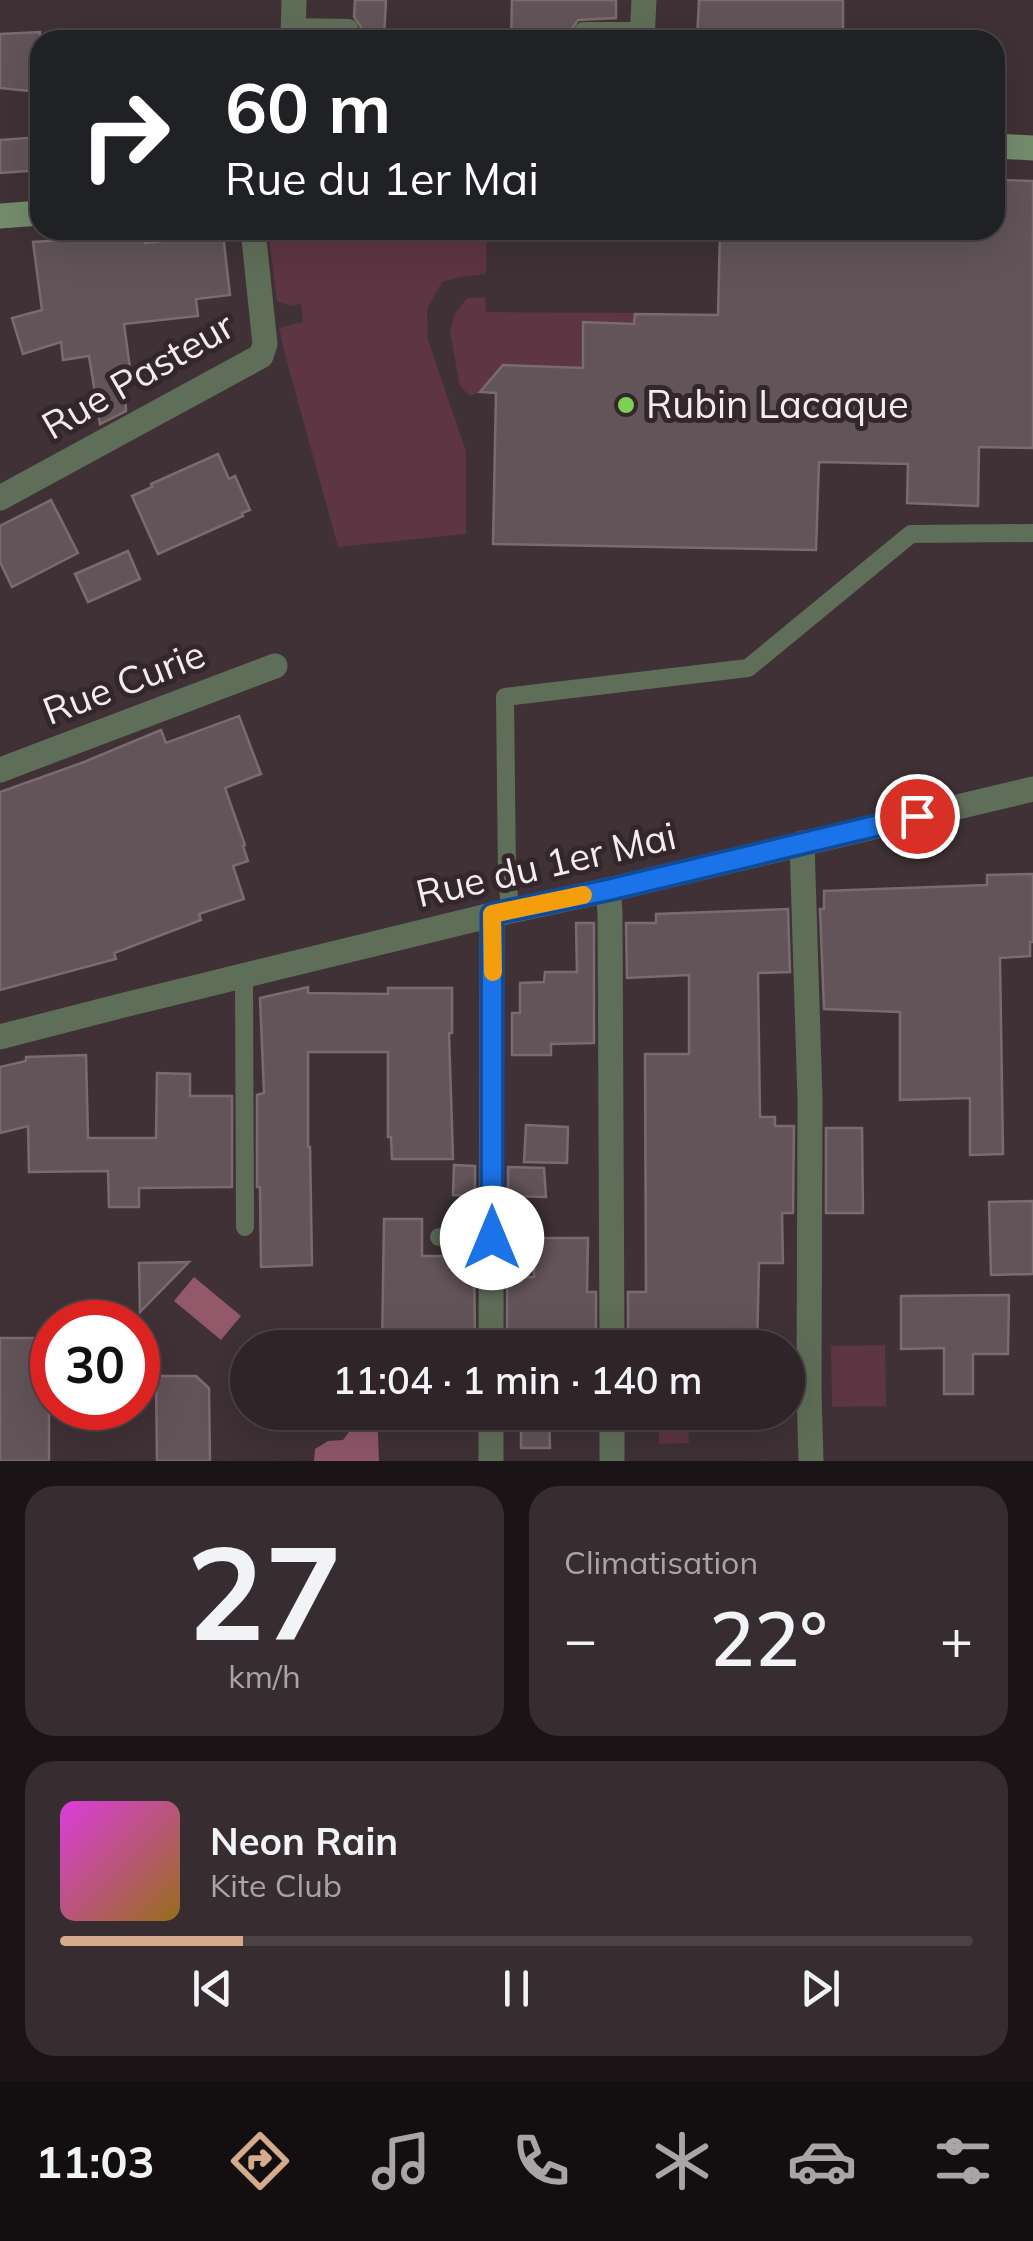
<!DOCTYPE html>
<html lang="fr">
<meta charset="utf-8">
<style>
body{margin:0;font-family:Mulish,sans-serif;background:#372d30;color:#f1f3f6;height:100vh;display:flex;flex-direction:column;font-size:38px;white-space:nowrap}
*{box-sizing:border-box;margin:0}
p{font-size:32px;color:#a7a5a8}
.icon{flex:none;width:55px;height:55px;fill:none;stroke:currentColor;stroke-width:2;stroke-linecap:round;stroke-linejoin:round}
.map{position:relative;height:1461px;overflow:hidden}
.side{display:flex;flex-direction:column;gap:25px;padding:25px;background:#1a1416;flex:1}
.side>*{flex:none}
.guide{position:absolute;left:30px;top:30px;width:975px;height:210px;border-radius:30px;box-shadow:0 10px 40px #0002,0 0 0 2px #4a4245;background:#202124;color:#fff;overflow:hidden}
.speed{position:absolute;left:30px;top:1300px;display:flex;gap:20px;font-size:50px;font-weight:700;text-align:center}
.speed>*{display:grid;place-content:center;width:130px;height:130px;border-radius:50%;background:#2f2528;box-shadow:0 10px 40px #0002,0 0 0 2px #4a4245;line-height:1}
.speed .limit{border:15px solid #d22;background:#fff;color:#111}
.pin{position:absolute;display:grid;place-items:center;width:85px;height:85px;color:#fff;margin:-42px;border:5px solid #fff;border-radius:50%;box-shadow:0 2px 10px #0007}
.me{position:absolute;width:110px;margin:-55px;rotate:0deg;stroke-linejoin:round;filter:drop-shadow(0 0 8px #0008)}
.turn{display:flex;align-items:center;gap:35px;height:210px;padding:0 30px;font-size:45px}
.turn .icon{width:130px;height:130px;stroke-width:2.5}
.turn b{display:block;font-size:70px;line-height:85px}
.big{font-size:75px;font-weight:600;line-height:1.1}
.side .widget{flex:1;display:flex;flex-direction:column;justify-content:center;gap:15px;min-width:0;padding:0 35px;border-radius:30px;background:#372d30}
.side .dial{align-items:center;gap:0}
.dial b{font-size:130px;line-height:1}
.song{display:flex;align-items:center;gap:30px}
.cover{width:120px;height:120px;border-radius:15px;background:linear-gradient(135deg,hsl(300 70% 55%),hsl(40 70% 35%))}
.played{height:10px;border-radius:5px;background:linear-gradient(90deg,#d6ab8b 20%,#4a4245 20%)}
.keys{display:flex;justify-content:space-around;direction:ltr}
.heat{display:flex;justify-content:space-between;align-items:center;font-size:55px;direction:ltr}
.side .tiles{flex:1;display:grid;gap:25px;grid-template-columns:1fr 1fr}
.widget:last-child{grid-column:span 2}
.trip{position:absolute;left:230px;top:1330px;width:575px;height:100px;border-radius:50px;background:#2f2528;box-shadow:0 10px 40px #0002,0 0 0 2px #4a4245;font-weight:600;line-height:100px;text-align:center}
.tabs{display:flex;height:160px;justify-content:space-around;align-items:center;background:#130f10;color:#a7a5a8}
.tabs .icon{width:70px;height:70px}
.tabs .on{color:#d6ab8b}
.tabs b{font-size:45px;color:#f1f3f6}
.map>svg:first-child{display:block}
</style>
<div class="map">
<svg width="1033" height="1461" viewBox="0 0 1033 1461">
<rect width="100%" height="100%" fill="#3f3135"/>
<g fill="#5e3542">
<path d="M268 230H487L486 274 460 277 442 282 427 309 428 340 466 451V534L338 547 286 358 279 328 303 322 301 304 290 306 277 301Z"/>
<path d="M485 297 486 312 635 313 634 324 584 323 583 368 503 365 480 392 470 396 460 386 450 333 454 315 467 298Z"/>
<path d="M885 1345 886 1406 832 1407 831 1346Z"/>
<path d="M658 1413H688L689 1443 659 1444Z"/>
</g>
<path fill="#905769" d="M363 1413H377L379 1461H314L315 1449 328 1441 343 1440Z"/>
<path fill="#93596b" d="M194 1277 241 1316 221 1340 174 1301Z"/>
<g fill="#625458" stroke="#7a6b6f" stroke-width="2.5">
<path d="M355 0H386L384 38H357L361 27 354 17Z"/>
<path d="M512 0H616V18L578 20 571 30 575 40H511Z"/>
<path d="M699 0H843V40H697Z"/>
<path d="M40 32V92L0 88V34Z"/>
<path d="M40 137V170L0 173V140Z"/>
<path d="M995 180 1033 181V448L979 447 978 506 907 503 908 464 819 462 816 550 493 544 496 393 480 392 503 365 583 368V322L634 324 635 314 718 315 720 230H995Z"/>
<path d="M223 234 230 295 196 299 198 316 124 324 131 376 124 378 126 411 100 424 89 356 63 360 61 342 23 354 12 318 42 310 33 242 144 235 145 243Z"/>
<path d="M218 454 229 479 235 476 250 510 242 513 243 516 158 554 132 496 152 487 151 484Z"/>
<path d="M51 500 78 553 12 587 0 562V526Z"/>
<path d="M128 551 140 579 88 602 75 574Z"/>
<path d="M239 716 261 774 225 788 245 845 243 846 248 861 233 866 244 899 199 914 201 920 114 953 116 959 0 990V792L84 762 161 730 166 743Z"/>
<path d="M1033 874V942H1030V956L1000 958 1003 1154 970 1155V1098L900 1100V1012L824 1009 820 909H824V891L987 885V875Z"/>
<path d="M788 909 790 972 758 973 760 1117H775V1126H794L793 1213H782L783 1263H759L757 1348H628V1292H646L645 1054H689V975L627 978 626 923H656V914Z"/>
<path d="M576 923H594V1043L551 1044V1055H512V1013H520V983L544 982 545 972H577Z"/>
<path d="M308 987V993L388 994V988H452V1033H449L453 1159H392L391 1137H388V1052H308V1147H310L312 1265 261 1267 260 1187H257V1095L264 1093 260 998Z"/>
<path d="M86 1055 88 1138H156L157 1073 190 1074V1096H232V1187L139 1188V1207H109L108 1171 29 1172 28 1126 0 1133V1067L26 1061V1057Z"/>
<path d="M526 1125 568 1127 567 1163 524 1162Z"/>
<path d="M826 1128H862L863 1213H826Z"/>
<path d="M454 1165 475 1166V1196L453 1195Z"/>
<path d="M508 1167 544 1168 546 1197 508 1196Z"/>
<path d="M1033 1201V1274L991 1275 989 1202Z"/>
<path d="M384 1219H422V1256H474L475 1338H434V1348H382Z"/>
<path d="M533 1238H588L587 1292H596V1348H520V1338H507V1277H534Z"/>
<path d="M189 1262 140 1312 139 1263Z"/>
<path d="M1009 1295 1008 1354H973V1394H944V1348L901 1349V1296Z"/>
<path d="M0 1338H37V1347H52V1404H49V1461H0Z"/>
<path d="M156 1376H196L209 1388 210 1461H157Z"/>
<path d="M521 1419H549L550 1448H521Z"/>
</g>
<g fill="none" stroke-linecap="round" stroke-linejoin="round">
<g stroke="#5f6e59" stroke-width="18">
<path d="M293 27 349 28"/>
<path d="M583 31H643"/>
<path d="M510 911 507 873 505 697 748 668 911 534 1033 533"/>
<path d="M244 975 245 1227"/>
<path d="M439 1237 492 1238"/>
</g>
<g stroke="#5f6e59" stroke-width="25">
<path d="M293 40 294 0"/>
<path d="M642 40 644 0"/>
<path d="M0 498 261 356 265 344 253 230"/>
<path d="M0 770 275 666"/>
<path d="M802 843 810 1099 809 1390 811 1461"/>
<path d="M608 890 610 912 612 1348"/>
<path d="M0 1037 124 1005 492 915 608 890 1033 789"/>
<path d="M491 1348 492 915"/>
<path d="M612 1412V1461"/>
<path d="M491 1461V1412"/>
</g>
<g stroke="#758c6d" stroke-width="25">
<path d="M995 146 1033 148"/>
<path d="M0 216 40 213"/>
</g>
</g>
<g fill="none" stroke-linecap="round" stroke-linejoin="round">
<defs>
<path id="route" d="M492 1238V914L608 890 917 816"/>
</defs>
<use href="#route" stroke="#114b97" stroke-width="25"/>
<use href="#route" stroke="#1a73e8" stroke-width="18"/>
<path stroke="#f59e0b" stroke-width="18" d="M493 972 492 914 583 895"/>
</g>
<circle fill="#7cd155" stroke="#34272b" stroke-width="4" cx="626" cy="405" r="10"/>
<g text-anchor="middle" stroke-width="10" stroke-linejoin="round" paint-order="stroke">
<g font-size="38" fill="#f5ecee" stroke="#34272b">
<text transform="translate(138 376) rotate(-30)" y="13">Rue Pasteur</text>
<text transform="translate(124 683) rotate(-21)" y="13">Rue Curie</text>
<text transform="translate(546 865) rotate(-13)" y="13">Rue du 1er Mai</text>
</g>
<g font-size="38" fill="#f5ecee" stroke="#34272b" text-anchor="start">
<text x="646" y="418">Rubin Lacaque</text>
</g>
</g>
</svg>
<div class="speed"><div class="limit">30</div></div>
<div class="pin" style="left:917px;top:816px;background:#d93025"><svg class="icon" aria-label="arrive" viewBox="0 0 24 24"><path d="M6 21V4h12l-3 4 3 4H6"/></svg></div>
<svg class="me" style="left:492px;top:1238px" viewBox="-20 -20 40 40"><circle r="19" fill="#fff"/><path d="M0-13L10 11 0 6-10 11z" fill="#1a73e8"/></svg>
<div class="trip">11:04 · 1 min · 140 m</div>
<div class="guide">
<div class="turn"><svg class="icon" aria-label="right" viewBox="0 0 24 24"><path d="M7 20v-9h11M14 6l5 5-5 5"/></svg><div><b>60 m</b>Rue du 1er Mai</div></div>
</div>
</div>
<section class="side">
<div class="tiles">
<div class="widget dial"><b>27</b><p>km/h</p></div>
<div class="widget"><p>Climatisation</p>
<div class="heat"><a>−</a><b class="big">22°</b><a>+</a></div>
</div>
<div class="widget">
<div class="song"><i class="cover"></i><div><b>Neon Rain</b><p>Kite Club</p></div></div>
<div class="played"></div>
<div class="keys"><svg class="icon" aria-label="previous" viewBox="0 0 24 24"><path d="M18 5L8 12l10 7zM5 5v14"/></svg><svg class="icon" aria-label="pause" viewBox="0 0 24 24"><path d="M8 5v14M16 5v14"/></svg><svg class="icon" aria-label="next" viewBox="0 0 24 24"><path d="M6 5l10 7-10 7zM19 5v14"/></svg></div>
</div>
</div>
</section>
<nav class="tabs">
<b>11:03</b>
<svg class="icon on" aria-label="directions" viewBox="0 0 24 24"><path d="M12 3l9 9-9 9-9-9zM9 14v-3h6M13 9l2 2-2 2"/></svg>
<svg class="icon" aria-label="music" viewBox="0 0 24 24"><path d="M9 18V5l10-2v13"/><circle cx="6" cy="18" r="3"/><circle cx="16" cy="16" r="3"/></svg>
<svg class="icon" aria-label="phone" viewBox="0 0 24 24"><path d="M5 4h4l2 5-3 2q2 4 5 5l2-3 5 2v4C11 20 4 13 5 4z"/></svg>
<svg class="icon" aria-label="climate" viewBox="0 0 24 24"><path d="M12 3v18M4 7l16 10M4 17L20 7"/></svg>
<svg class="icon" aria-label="car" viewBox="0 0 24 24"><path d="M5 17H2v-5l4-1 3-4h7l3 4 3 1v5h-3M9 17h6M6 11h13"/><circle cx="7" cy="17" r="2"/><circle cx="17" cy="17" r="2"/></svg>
<svg class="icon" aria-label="filters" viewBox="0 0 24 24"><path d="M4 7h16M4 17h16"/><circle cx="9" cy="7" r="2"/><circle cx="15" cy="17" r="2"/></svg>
</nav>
